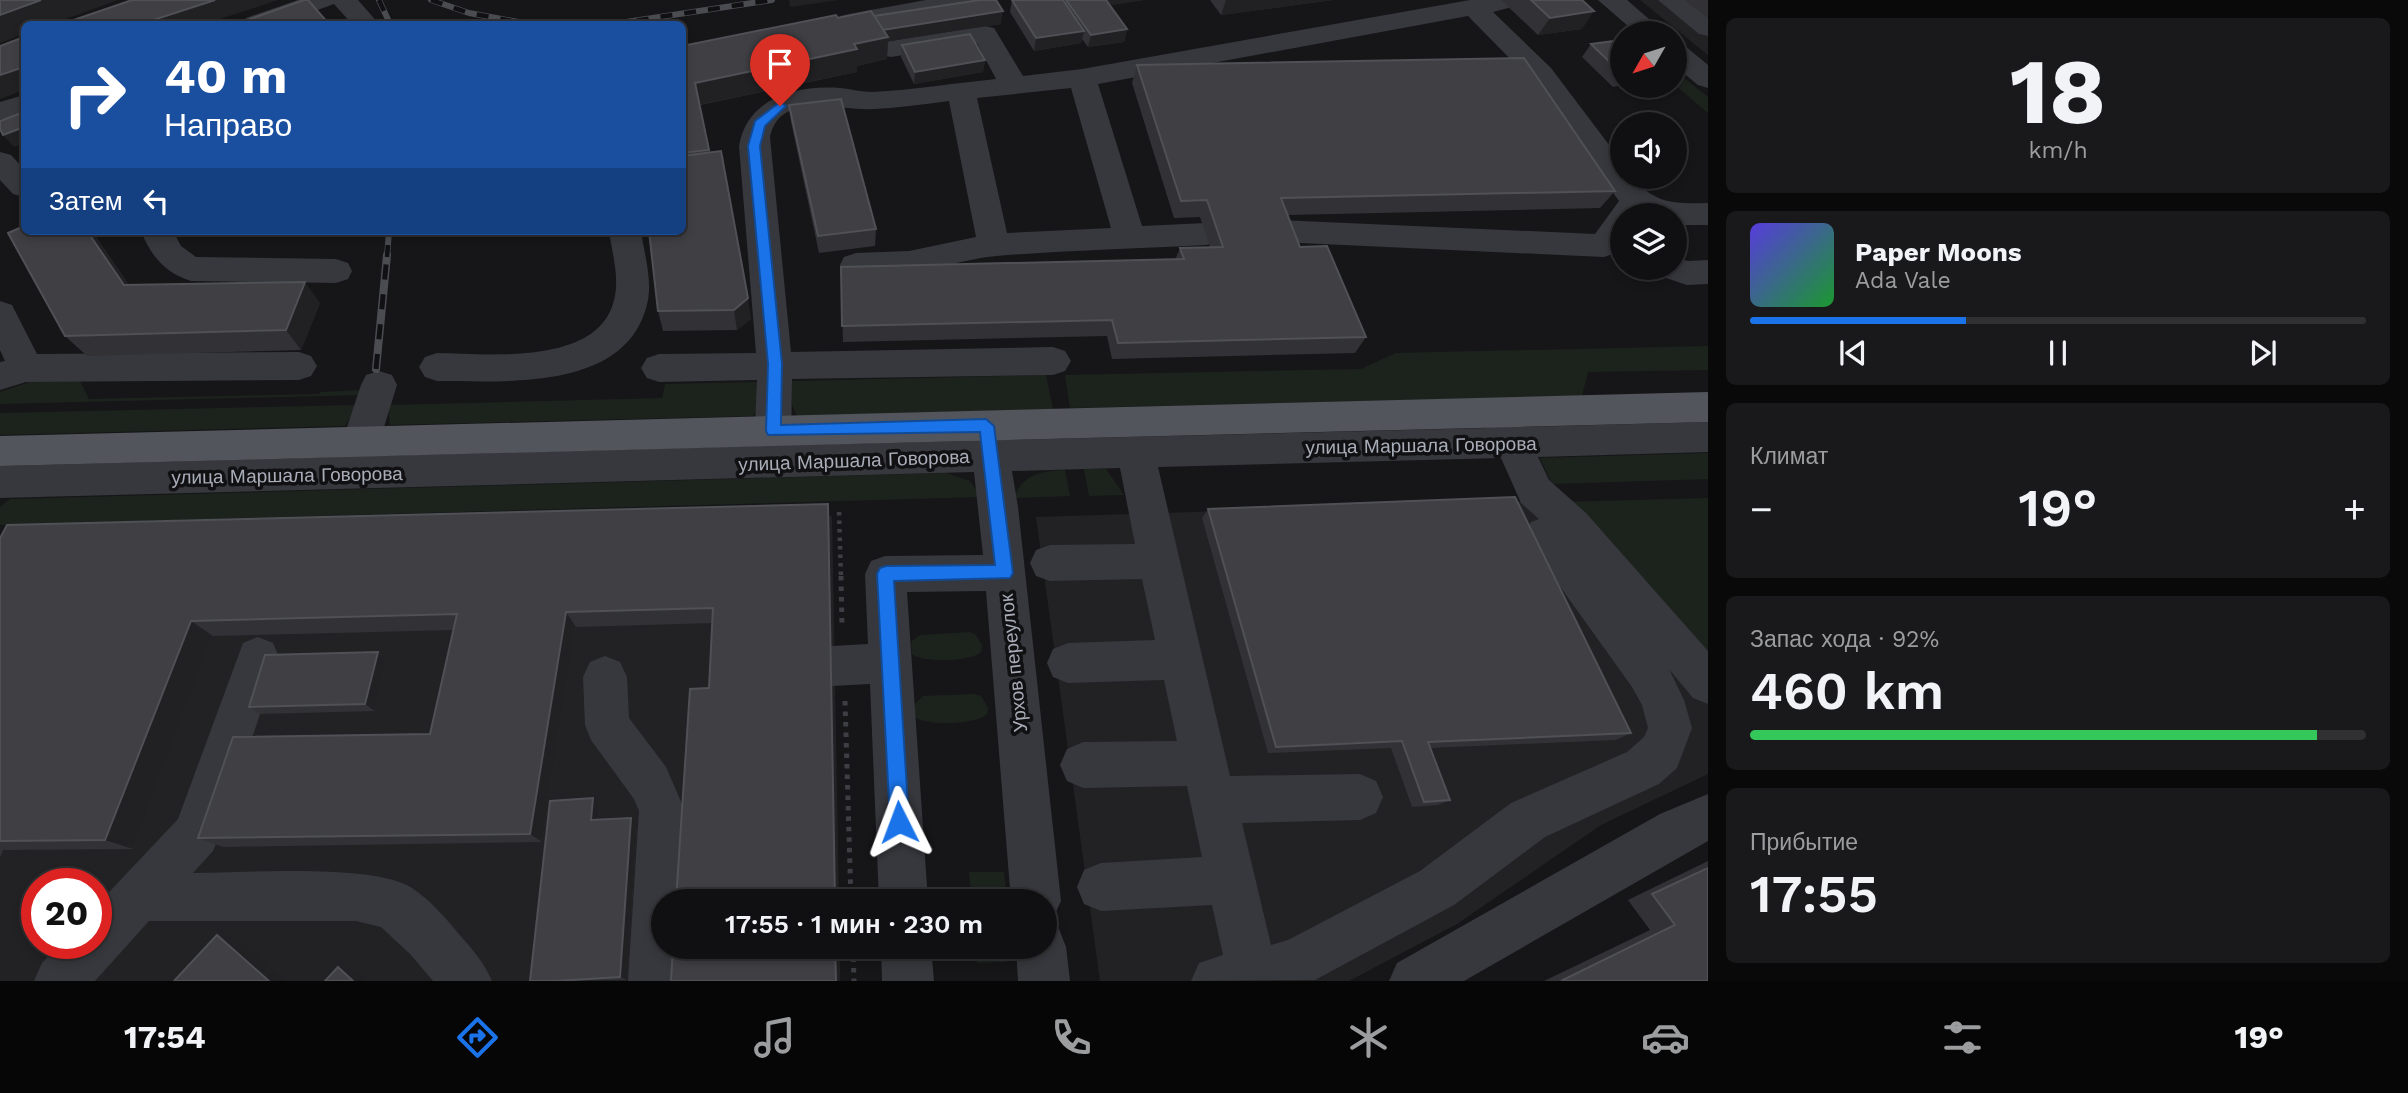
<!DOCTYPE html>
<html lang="ru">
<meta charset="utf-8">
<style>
body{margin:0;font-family:"Work Sans",sans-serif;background:#19191b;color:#f1f3f6;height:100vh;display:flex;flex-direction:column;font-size:26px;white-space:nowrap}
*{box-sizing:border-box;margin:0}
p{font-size:23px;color:#9c9d9f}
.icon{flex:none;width:38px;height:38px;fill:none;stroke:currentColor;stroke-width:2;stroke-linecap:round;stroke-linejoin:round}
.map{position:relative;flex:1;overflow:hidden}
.panel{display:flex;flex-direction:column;gap:18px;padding:18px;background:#09090a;width:700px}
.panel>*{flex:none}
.guide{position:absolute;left:21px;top:21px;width:665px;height:214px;border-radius:10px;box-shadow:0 4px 10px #0003,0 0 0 2px #303032;background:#1a4fa0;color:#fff;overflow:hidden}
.needle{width:46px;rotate:231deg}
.fabs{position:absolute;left:1610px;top:21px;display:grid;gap:14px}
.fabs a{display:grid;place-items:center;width:77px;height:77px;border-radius:50%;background:#101012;box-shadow:0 4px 10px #0003,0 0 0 2px #303032;font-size:35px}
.speed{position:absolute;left:21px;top:868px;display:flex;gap:14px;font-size:35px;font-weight:700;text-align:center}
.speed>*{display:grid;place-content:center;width:91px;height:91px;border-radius:50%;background:#101012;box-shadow:0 4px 10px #0003,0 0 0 2px #303032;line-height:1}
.speed .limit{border:10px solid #d22;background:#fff;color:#111}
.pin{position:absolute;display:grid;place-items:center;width:60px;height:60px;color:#fff;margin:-72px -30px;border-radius:50% 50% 50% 0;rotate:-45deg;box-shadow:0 0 7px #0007}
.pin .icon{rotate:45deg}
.me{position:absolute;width:77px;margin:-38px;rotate:357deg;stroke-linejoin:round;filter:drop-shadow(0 0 5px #0008)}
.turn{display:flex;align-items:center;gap:24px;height:147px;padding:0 28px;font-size:32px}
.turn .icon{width:91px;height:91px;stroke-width:2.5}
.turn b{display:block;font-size:49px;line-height:60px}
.then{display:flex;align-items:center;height:66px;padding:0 28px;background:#0003;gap:14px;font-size:26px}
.big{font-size:52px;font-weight:600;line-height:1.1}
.panel .widget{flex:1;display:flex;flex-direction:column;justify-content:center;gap:10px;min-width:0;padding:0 24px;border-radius:10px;background:#19191b}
.panel .dial{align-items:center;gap:0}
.dial b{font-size:91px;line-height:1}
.song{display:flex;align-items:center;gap:21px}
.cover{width:84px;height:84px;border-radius:10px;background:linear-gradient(135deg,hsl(250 70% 55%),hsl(130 70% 35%))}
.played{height:7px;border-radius:4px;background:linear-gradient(90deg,#1a73e8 35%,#303032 35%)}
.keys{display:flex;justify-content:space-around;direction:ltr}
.heat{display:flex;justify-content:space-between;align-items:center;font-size:38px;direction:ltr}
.charge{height:10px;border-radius:5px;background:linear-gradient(90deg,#34c759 92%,#303032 0)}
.trip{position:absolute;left:651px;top:889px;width:406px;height:70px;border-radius:35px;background:#101012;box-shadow:0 4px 10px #0003,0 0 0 2px #303032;font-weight:600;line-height:70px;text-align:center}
.menu{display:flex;height:112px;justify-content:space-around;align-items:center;background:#060607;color:#9c9d9f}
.menu .icon{width:49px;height:49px}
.menu .active{color:#1a73e8}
.menu b{font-size:32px;color:#f1f3f6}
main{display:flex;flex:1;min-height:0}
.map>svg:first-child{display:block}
</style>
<main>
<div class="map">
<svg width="1708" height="981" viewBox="0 0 1708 981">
<rect width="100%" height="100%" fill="#161618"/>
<g fill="#222225" fill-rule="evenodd">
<path d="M1640 0H1708V55Z"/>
<path d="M1537 501 1708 694V774L1601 825 1457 924 1349 981H1100L1036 517Z"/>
<path d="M832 516 839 901H663V947H840V981H0V556L32 537ZM37 884H96V943H37Z"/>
</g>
<g fill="#1c231d">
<path d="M1675 71 1708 97V113L1675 85Z"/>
<path d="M1708 346V370L1588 372 1582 396 1070 408 1065 375 1361 369 1396 353Z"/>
<path d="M1046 375 1053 409 797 416 792 405V381Z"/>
<path d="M80 381 89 399 319 394 321 392 362 390 361 395 0 404V392L30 382Z"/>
<path d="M758 382V407L753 416 390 425 388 405 662 398 665 384Z"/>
<path d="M358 405 345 426 0 435V413Z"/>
<path d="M1708 453V479L1552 484 1540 458Z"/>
<path d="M1084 469H1106L1124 495 1089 496Z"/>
<path d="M1065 470 1070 496 1014 498C1022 474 1042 471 1065 470Z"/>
<path d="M946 473 970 481 981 497 0 525V507L10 499Z"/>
<path d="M1708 498V671L1563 502Z"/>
<path d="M970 632 976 635 982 645 981 652C971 662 923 663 912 654L911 642 920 635Z"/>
<path d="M975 694 981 696 988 708 987 714C977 725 926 726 915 717V704L923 696Z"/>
<path d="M969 872H1004L1007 901H972Z"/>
<path d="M976 947H1010L1006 962 977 963Z"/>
</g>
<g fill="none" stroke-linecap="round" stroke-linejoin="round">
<path stroke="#3d3f44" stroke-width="4.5" stroke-dasharray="3.5 5" stroke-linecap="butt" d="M839 512 841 578"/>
<g stroke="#3d3f44" stroke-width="5" stroke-dasharray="4.5 6" stroke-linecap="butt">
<path d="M841 576 842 626"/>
<path d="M845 701 851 901"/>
<path d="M853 947 854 981"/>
</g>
<g fill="#37383d" fill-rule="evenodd">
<path d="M298 0H358L379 24H352L334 4 279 24H242L246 18Z"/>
<path d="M926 0H981L977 5 968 8 849 30 840 28 836 22 840 16 849 14Z"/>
<path d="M1470 0H1515L1512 7 1493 12 1551 68 1622 162V177H1633C1654 204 1675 204 1708 203V225H1675V215H1622C1622 236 1628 250 1604 257L1279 242 1268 239 1263 231 1268 223 1279 220 1595 234 1619 201 1531 80 1468 16 1098 84 1142 226 1206 223 1217 226 1222 234 1217 242 1206 245C1137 249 1067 250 997 256 947 260 895 288 844 273L840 265 844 257 856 253 909 251 976 237 949 101C924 104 899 108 874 109 843 112 780 89 770 137L791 352 1053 347 1065 351 1071 361 1065 371 1053 375 792 379 791 445 970 441 969 431 974 420 987 416 1000 420 1007 440 1487 428 1485 423 1490 412 1503 408 1516 412 1523 427 1708 422V452L1538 457 1549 480 1586 513 1708 651V704L1693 698 1669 669 1684 700 1692 728 1677 768 1659 784 1545 837 1454 905 1315 980 1191 981 1199 963 1223 955 1212 905 1101 911 1084 904 1077 887 1084 870 1101 863 1202 857 1187 786 1083 788 1067 781 1060 765 1067 749 1083 742 1177 741 1164 680 1068 683 1053 677 1047 663 1053 649 1068 643 1155 640 1142 579 1050 581 1036 576 1030 563 1036 550 1050 545 1135 544 1120 468 1012 471 1018 507 1061 901 1053 918 1045 922V901H1011L986 591 907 592 928 901H879L870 684 832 686 817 680 810 666 817 652 832 646 868 644 865 574 871 561 885 556 983 555 974 472 0 498V466L337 457 361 385 366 375 379 371 392 375 397 385 375 456 754 446 757 380 659 382 647 378 641 368 647 358 659 354 756 353 739 146C747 97 797 85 840 88 851 89 862 92 872 92 914 90 955 83 996 79L977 43 891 57 881 55 877 49 881 43 891 41 985 26 994 28 1023 76 1082 69ZM1071 88 1111 228 1007 233 977 98ZM1501 458 1521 503 1539 519 1531 522 1525 534 1531 546 1632 687 1642 705 1648 728 1644 737 1627 752 1511 803 1420 871 1288 940 1271 945 1242 823 1360 820 1376 813 1383 797 1376 781 1360 774 1230 776 1158 467Z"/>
<path d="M1598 0H1627L1665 33H1636Z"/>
<path d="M1658 0H1687L1708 15V36L1699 34Z"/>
<path d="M1675 44 1685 46 1708 65V88L1698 85 1675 66Z"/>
<path d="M24 95V113L0 120V102Z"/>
<path d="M0 152 11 155 24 169V197L13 194 0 180Z"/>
<path d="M141 231H173L181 246 196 257 336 259 348 263 352 271 348 279 336 283 191 281C165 273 151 256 141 231Z"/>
<path d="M609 231H641C644 253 652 278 648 300 630 392 506 381 437 381L425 377 419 367 425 357 437 353C487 354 599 366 614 300 620 278 612 253 609 231Z"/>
<path d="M1675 257 1688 261 1708 260V284L1687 285 1660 276 1656 268H1675Z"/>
<path d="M0 301 12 305 37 354 299 352 311 356 317 366 311 376 299 380 26 382 0 390V362L5 361 0 350Z"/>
<path d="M258 637 273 643 279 657 220 834 213 851 193 873C243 873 374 863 412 888 429 899 445 917 458 933 472 949 484 962 492 981H433L410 954 381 927 356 921H149L95 981H34L42 963 61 943H96V906L178 819 243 643Z"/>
<path d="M605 656 620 662 627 677 629 718 666 767 685 811 682 901H663V947H681L680 981H628L639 811 634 799 591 740 585 725 583 677 590 662Z"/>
<path d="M1708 794V841L1464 981H1389L1397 963 1660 814Z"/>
<path d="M1045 923 1059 929 1066 947 1070 981H1018L1016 947H1045Z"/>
<path d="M881 947H931L934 981H882Z"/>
</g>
<path fill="#53555c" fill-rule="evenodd" d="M1708 392V422L0 466V436Z"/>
<defs>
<g id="rail-far1">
<path d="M379 0 390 24"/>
<path d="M431 0 469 13 529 24"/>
<path d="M613 24 772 0"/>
<path d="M387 257 389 231"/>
</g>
<path id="rail" d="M376 369 387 255"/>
</defs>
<use href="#rail-far1" stroke="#4a4c52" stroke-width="6"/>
<use href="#rail" stroke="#4a4c52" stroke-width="8"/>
<use href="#rail-far1" stroke="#111113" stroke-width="4.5" stroke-dasharray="12" stroke-linecap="butt"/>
<use href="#rail" stroke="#111113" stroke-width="5" stroke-dasharray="15" stroke-linecap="butt"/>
</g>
<g fill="#323236">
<path d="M1012 0H1144L1110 5 1127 29 1124 42 1088 47 1082 39 1081 43 1034 51 1010 12Z"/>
<path d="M1210 0H1333L1221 15Z"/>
<path d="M1501 0H1582V29L1538 35Z"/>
<path d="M1684 0H1708V18Z"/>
<path d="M874 16 1001 24 888 41 887 59 857 66V72L700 105 710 152 751 319 737 330 663 331 658 311 682 231V46L838 18Z"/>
<path d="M1622 40V85L1613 87 1582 57 1591 44Z"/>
<path d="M902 45 985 60 983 72 914 84 901 57Z"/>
<path d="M1137 65 1615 191 1600 208 1288 215 1300 247 1366 337 1355 353 1112 359 1107 336 843 342 841 267 1175 260 1180 248 1210 247 1200 217 1174 218 1132 83Z"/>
<path d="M789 105 876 229 875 246 819 253 791 122Z"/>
<path d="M24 231H92L129 285 320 303 301 350 87 356 65 336Z"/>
<path d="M1208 509 1631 733 1616 740 1430 748 1450 800 1438 805 1412 807 1391 748 1268 753 1202 518Z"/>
<path d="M829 521 835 901H676L709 688 713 623 576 627 542 842 223 847 198 838 430 734 454 630 213 636 133 849 3 850 0 858V538Z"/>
<path d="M378 652 387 660 375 711 260 714 249 707Z"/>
<path d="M593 798 600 806 599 819 637 825 627 980 530 981Z"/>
<path d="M1708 861V981H1544L1650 930 1628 900Z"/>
</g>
<g fill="#212124">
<path d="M41 0H118L52 24H24V34L0 43V15Z"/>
<path d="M215 0H278L205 24H141Z"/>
<path d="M789 0H839L790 7Z"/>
<path d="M1101 0H1144L1099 7Z"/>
<path d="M1226 0H1333L1221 15Z"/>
<path d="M1003 11 1001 24 888 41 887 59 857 66V72L698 105 695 83 854 44 877 31Z"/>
<path d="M1594 11 1582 29 1538 35 1550 18Z"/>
<path d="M1127 29 1124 42 1088 47 1091 35Z"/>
<path d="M1084 31 1081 43 1034 51 1036 38Z"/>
<path d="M985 60 983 72 914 84 915 72Z"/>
<path d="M24 67V90L0 99V75Z"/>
<path d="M24 127V143L14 147 3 135Z"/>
<path d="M87 231H92L143 306 124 285Z"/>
<path d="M305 282 320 303 301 350 286 330Z"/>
<path d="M748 298 751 319 737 330 734 310Z"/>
<path d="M566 612 576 627 542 842 530 834Z"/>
<path d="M191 621 213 636 133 849 105 840Z"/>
<path d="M378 652 387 660 375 711 365 704Z"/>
<path d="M593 798 600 806 598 827 591 820Z"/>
<path d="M631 818 637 825 627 980 620 977Z"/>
<path d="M217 935 237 939 285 981H269Z"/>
<path d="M338 967 354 970 366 981H353Z"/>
</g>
<g fill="#3f3f44" stroke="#4f5156" stroke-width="2">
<path d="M0 0H41L0 15Z"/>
<path d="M132 0H215L141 24H62Z"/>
<path d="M304 0H308L329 24H236Z"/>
<path d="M980 0H996L1003 11 883 30 874 16Z"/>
<path d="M1012 0H1063L1084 31 1036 38Z"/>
<path d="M1066 0H1106L1127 29 1091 35Z"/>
<path d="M1531 0H1582L1594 11 1550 18Z"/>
<path d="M871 11 888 37 854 44 857 49 695 83 709 150 682 153V46L836 15 838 18Z"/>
<path d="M970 34 985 60 915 72 902 45Z"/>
<path d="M24 37V67L0 75V46Z"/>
<path d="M1622 40V74L1591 44Z"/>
<path d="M1524 58 1615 191 1281 198 1300 247 1327 246 1366 337 1118 343 1112 320 842 326 841 267 1184 259 1180 248 1223 247 1207 200 1181 201 1137 65Z"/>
<path d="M841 99 876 229 818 236 789 105Z"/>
<path d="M24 112V127L3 135 0 129V121Z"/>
<path d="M721 151 748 298 734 310 658 311 649 231H682V156Z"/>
<path d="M24 226V231H87L124 285 305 282 286 330 65 336 8 233Z"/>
<path d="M1515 497 1631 733 1428 742 1450 800 1424 802 1402 741 1276 747 1208 509Z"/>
<path d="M828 504 835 901H676L690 689 709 688 713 608 566 612 530 834 198 838 233 737 430 734 457 614 191 621 105 840 0 841V538L7 525Z"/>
<path d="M378 652 365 704 249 707 265 655Z"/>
<path d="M593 798 591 820 631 818 620 977 556 981H530L550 801Z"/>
<path d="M1708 868V981H1561L1675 925 1652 894Z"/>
<path d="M217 935 269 981H174Z"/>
<path d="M673 947H835L836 981H671Z"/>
<path d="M338 967 353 981H325Z"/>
</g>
<path fill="#1a73e8" stroke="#114b97" stroke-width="2" d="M780 102 786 106 765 126 760 146 782 364 781 425 986 419 994 426 1013 573 1010 578 894 581 909 822 906 829 899 832 892 829 890 822 877 574 880 568 886 566 995 565 980 432 768 435 766 431 768 364 748 146 755 121Z"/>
<g text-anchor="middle" stroke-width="7" stroke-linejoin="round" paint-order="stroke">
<g font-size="19" fill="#a8adb8" stroke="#111113">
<text transform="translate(1421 445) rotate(-1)" y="7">улица Маршала Говорова</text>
<text transform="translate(854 460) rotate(-2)" y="7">улица Маршала Говорова</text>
<text transform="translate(287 475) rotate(-1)" y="7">улица Маршала Говорова</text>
<text transform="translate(1013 663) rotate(-96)" y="7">Урхов переулок</text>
</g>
</g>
</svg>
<div class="fabs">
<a><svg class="needle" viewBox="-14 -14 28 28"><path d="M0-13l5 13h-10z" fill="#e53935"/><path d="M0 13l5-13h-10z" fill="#9c9d9f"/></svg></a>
<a><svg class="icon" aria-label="sound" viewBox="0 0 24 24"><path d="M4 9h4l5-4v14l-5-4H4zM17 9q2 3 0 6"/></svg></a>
<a><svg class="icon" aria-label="layers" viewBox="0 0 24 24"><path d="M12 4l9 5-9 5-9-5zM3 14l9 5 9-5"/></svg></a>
</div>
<div class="speed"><div class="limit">20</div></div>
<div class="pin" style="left:780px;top:106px;background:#d93025"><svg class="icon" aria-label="arrive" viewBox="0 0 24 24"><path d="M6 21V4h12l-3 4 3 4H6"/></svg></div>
<svg class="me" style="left:899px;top:822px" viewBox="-20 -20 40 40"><path d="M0-17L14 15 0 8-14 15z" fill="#1a73e8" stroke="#fff" stroke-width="4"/></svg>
<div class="trip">17:55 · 1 мин · 230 m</div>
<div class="guide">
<div class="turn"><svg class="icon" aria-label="right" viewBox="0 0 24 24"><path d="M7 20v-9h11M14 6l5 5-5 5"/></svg><div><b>40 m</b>Направо</div></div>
<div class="then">Затем<svg class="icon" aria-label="left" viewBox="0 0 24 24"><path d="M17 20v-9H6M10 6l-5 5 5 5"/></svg></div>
</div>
</div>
<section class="panel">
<div class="widget dial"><b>18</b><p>km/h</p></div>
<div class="widget">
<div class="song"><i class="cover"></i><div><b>Paper Moons</b><p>Ada Vale</p></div></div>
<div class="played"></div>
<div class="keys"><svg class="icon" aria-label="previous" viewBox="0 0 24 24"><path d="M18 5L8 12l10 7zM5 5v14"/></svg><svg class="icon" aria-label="pause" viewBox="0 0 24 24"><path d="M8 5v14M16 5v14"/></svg><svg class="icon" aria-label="next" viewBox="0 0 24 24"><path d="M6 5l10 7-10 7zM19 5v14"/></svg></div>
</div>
<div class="widget"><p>Климат</p>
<div class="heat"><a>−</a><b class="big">19°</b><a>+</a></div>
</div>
<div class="widget"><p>Запас хода · 92%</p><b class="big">460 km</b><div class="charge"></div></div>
<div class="widget"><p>Прибытие</p><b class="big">17:55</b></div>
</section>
</main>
<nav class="menu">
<b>17:54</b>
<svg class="icon active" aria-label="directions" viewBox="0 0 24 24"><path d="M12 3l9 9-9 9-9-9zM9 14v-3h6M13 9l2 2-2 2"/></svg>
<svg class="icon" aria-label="music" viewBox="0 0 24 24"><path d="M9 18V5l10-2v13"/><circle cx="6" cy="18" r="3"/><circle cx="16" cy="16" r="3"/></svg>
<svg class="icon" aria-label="phone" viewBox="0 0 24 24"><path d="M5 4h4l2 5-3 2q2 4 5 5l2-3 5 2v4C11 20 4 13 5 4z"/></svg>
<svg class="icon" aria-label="climate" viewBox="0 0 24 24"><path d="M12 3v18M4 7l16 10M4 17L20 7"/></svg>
<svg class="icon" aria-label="car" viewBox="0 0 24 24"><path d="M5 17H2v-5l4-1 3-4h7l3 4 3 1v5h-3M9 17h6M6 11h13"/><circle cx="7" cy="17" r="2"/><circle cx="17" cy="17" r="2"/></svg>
<svg class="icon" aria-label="filters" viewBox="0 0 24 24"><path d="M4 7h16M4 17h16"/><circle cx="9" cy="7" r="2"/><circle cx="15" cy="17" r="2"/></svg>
<b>19°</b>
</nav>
